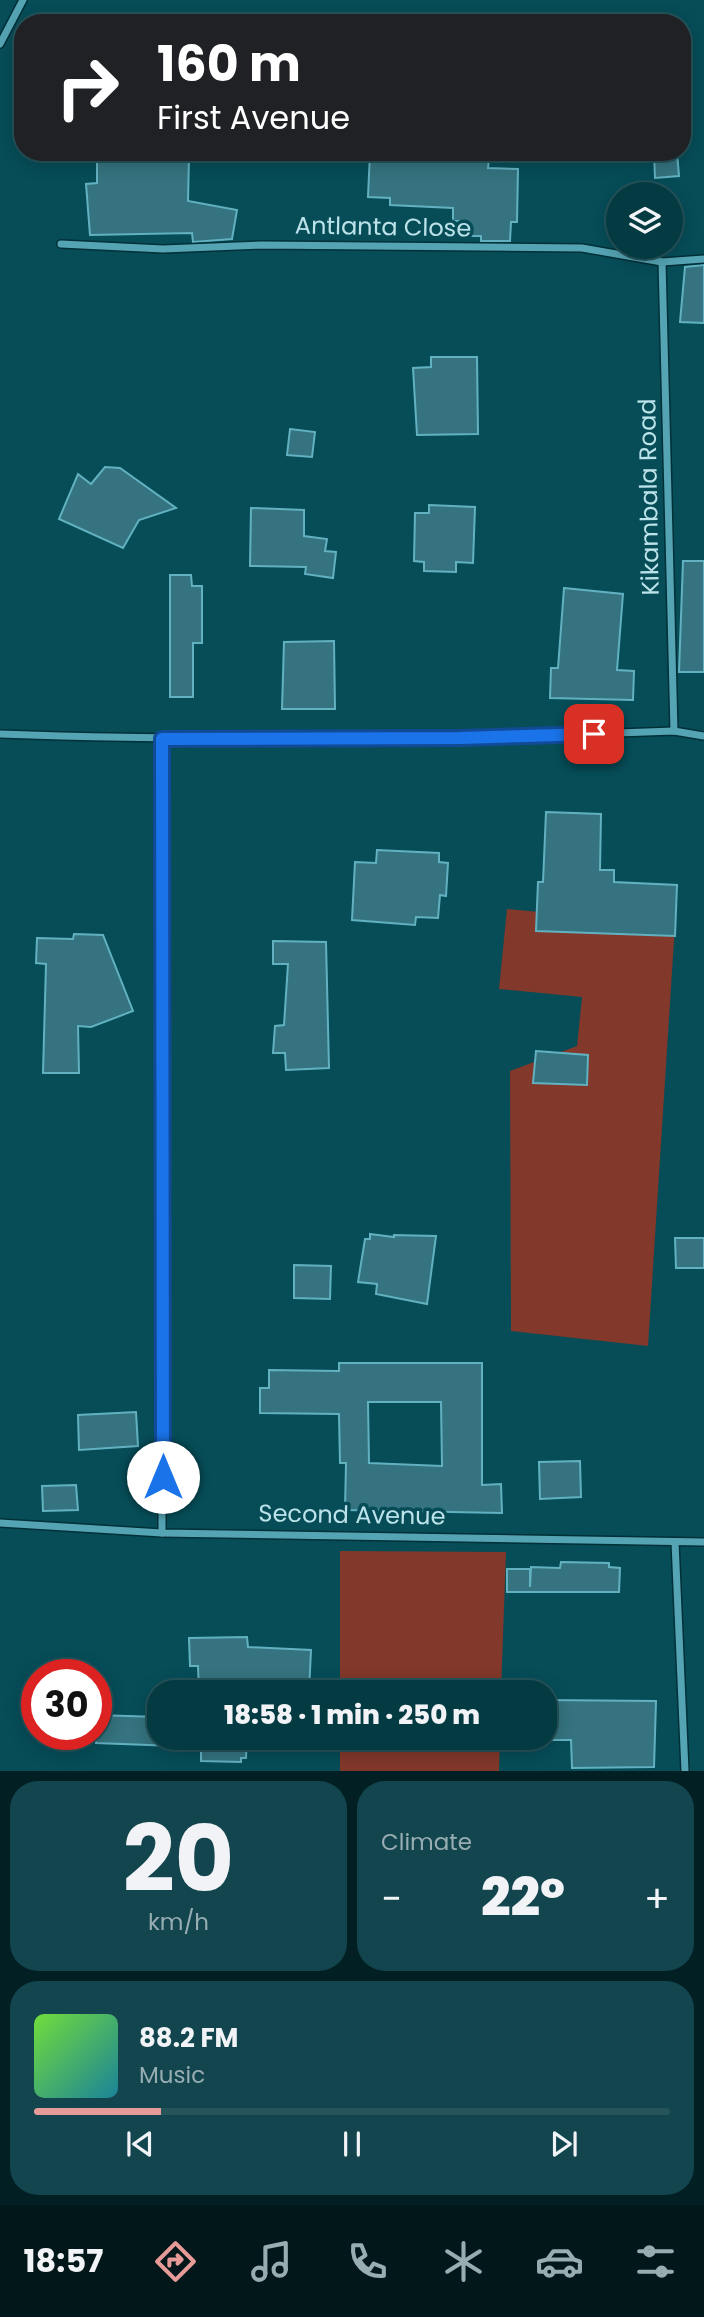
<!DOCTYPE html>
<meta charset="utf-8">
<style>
body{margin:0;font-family:Poppins,sans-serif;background:#12454d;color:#f1f3f6;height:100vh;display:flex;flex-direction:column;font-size:26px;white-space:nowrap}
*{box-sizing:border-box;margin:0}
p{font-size:23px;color:#97adb2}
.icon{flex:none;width:38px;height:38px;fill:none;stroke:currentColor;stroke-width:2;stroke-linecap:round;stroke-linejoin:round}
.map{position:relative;height:1771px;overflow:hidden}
.drawer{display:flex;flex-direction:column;gap:10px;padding:10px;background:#022024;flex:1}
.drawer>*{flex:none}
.top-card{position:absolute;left:14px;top:14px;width:677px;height:147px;border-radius:28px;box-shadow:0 4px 18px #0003,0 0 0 2px #25545b;background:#202124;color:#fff;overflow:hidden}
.fabs{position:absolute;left:606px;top:182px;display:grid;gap:14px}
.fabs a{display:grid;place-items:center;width:77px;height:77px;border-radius:50%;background:#043a42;box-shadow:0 4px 18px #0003,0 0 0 2px #25545b;font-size:35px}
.speed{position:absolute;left:21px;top:1659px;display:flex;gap:14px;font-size:35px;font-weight:700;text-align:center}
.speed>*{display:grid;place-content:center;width:91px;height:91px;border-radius:50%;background:#043a42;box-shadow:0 4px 18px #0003,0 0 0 2px #25545b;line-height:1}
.speed .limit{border:10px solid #d22;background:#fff;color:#111}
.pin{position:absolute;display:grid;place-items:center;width:60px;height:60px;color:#fff;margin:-30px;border-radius:14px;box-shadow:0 4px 10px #0006}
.me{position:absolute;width:77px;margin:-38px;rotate:0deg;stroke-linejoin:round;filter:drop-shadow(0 0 5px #0008)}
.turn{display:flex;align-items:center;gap:24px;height:147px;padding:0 28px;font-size:32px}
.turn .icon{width:91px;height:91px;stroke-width:2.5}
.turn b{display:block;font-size:49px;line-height:60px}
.big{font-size:52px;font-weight:800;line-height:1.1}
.drawer .tile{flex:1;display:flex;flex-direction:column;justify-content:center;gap:10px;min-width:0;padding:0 24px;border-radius:28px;background:#12454d}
.drawer .dial{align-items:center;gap:0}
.dial b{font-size:91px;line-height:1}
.song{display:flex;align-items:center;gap:21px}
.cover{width:84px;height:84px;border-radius:10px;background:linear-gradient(135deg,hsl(100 70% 55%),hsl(190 70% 35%))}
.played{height:7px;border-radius:4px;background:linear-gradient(90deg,#e69b98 20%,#25545b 20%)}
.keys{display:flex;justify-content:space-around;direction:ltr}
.heat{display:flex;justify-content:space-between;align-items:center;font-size:38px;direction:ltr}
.drawer .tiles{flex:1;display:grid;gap:10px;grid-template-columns:1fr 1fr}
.tile:last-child{grid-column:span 2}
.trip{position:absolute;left:147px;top:1680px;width:410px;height:70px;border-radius:28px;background:#043a42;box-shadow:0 4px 18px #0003,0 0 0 2px #25545b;font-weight:800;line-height:70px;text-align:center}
.tab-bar{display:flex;height:112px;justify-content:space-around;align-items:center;background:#02171a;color:#97adb2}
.tab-bar .icon{width:49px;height:49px}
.tab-bar .selected{color:#e69b98}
.tab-bar b{font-size:32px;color:#f1f3f6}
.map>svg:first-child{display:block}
</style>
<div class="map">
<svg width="704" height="1771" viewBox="0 0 704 1771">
<rect width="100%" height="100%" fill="#064d58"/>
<g fill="#82382b">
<path d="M507 909 675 925 648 1346 511 1331 510 1071 577 1046 582 997 499 989Z"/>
<path d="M340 1551 506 1552 501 1692H340Z"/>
<path d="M340 1738H500L499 1771H340Z"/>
</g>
<g fill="#34737f" stroke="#62b1c1" stroke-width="2" fill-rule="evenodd">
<path d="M97 152H162V157H189L188 201 237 210 232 239 193 242 192 233 90 235 86 184 97 183Z"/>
<path d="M370 152H453V158L489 159 488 168 518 169 517 222H511L510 241H481V236H460V221H453V208L390 205V198L368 197Z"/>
<path d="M654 152H677L679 176 655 178Z"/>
<path d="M704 265V323L680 322 685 267Z"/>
<path d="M431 357H477L478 434 417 435 413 368 431 367Z"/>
<path d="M290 429 315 432 312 457 287 455Z"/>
<path d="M105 467 120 468 176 508 139 520 123 548 59 519 78 474 91 484Z"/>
<path d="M429 505 475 507 473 563 456 562V572L424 571V562L414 561 415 513H429Z"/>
<path d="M251 508 304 510V536L327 539 325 551 336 552 333 578 305 574 306 567 250 566Z"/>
<path d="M683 561H704V672H679Z"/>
<path d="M170 575H191L192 586H202V643H193V697H170Z"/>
<path d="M564 588 623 594 617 670 634 671 633 700 550 698 551 668H558Z"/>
<path d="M334 641 335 709H282L284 642Z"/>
<path d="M546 812 601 814 600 870H614V882L677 885 675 936 536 931 538 882H543Z"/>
<path d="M377 850 439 853V862L448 863 446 896 440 895 438 918 416 917 415 925 352 920 355 862 376 863Z"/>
<path d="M74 934 103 935 133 1011 91 1027 78 1026 79 1073H43L46 964 36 963 37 938 73 939Z"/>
<path d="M273 941 326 942 329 1068 286 1070 285 1053H273L275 1026 284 1025 288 964H273Z"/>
<path d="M536 1051 588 1055 587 1085 533 1083Z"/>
<path d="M370 1234 394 1237V1235L436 1236 427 1304 376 1294 377 1284 358 1282 365 1239H370Z"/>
<path d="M675 1238H704V1268H676Z"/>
<path d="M294 1265 331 1266 330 1299 294 1298Z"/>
<path d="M339 1363H482V1485L501 1484 502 1513 345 1510 346 1463H340L339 1414 260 1413V1388H269V1370L339 1371ZM368 1402H441L442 1466 369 1463Z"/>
<path d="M136 1412 138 1446 79 1450 78 1415Z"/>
<path d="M580 1461 581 1497 540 1499 539 1462Z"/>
<path d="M76 1485 78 1510 43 1511 42 1486Z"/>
<path d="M561 1562 609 1563V1567L620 1568 619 1592H507V1569H530V1587L531 1567 560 1568Z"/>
<path d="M247 1637 248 1647 311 1650 309 1692H199L198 1666H190L189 1638Z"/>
<path d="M544 1700 656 1701 654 1767 572 1768 571 1740H509L544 1738Z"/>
<path d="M96 1715 159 1717V1738H247L246 1758H241V1762L201 1761V1747L96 1743Z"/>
</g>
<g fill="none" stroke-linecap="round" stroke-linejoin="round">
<defs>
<g id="street">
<path d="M0 44 23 0"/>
<path d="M61 244 163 249 262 245 582 248 662 262 704 259"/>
<path d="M662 262 674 731"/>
<path d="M0 734C225 742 449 739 674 731L704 736"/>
<path d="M162 739V1533"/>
<path d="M0 1523 162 1533 704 1542"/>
<path d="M675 1542 685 1771"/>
</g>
</defs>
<use href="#street" stroke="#023038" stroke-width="10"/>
<use href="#street" stroke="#55a4b4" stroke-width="7"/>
</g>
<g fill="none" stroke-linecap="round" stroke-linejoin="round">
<defs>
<path id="route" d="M163 1477 162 739 461 738 594 734"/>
</defs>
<use href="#route" stroke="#114b97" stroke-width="18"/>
<use href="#route" stroke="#1a73e8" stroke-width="12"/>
</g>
<g text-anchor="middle" stroke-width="7" stroke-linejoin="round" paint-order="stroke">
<g font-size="24" fill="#bde3ea" stroke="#064d58">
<text transform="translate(383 227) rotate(1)" y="8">Antlanta Close</text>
<text transform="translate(649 497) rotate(-91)" y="8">Kikambala Road</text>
<text transform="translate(352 1515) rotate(1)" y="8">Second Avenue</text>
</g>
</g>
</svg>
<div class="fabs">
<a><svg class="icon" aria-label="layers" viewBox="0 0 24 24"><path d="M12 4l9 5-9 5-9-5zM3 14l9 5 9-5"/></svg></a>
</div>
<div class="speed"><div class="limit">30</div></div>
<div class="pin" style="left:594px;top:734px;background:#d93025"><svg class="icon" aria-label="arrive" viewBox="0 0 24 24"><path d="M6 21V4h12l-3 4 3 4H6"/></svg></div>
<svg class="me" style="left:163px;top:1477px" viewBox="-20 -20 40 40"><circle r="19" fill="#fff"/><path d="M0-13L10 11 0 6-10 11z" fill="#1a73e8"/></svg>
<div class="trip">18:58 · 1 min · 250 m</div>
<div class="top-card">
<div class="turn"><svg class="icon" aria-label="right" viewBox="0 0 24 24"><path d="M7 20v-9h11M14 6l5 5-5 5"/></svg><div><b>160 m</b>First Avenue</div></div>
</div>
</div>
<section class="drawer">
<div class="tiles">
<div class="tile dial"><b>20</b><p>km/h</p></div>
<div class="tile"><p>Climate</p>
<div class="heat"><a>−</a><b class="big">22°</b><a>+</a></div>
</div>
<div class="tile">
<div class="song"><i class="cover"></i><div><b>88.2 FM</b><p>Music</p></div></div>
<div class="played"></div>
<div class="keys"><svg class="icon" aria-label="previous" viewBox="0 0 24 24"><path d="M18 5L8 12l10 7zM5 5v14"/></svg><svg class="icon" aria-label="pause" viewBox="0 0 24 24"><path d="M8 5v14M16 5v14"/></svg><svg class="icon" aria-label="next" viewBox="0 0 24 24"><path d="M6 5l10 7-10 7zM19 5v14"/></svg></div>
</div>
</div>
</section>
<nav class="tab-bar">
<b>18:57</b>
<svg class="icon selected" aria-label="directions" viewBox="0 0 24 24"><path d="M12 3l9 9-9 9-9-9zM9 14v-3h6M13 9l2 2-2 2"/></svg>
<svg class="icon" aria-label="music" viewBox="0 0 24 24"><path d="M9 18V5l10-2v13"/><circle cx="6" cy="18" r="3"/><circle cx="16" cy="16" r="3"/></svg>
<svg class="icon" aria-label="phone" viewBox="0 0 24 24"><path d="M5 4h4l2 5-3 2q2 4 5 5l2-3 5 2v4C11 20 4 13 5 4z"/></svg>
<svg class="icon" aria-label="climate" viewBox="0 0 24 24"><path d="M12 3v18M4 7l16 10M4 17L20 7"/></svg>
<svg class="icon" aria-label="car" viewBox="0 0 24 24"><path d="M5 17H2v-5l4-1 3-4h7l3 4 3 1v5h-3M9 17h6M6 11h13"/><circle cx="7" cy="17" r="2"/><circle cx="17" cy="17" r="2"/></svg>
<svg class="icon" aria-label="filters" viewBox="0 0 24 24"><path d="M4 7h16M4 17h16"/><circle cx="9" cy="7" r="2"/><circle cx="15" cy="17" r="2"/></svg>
</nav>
